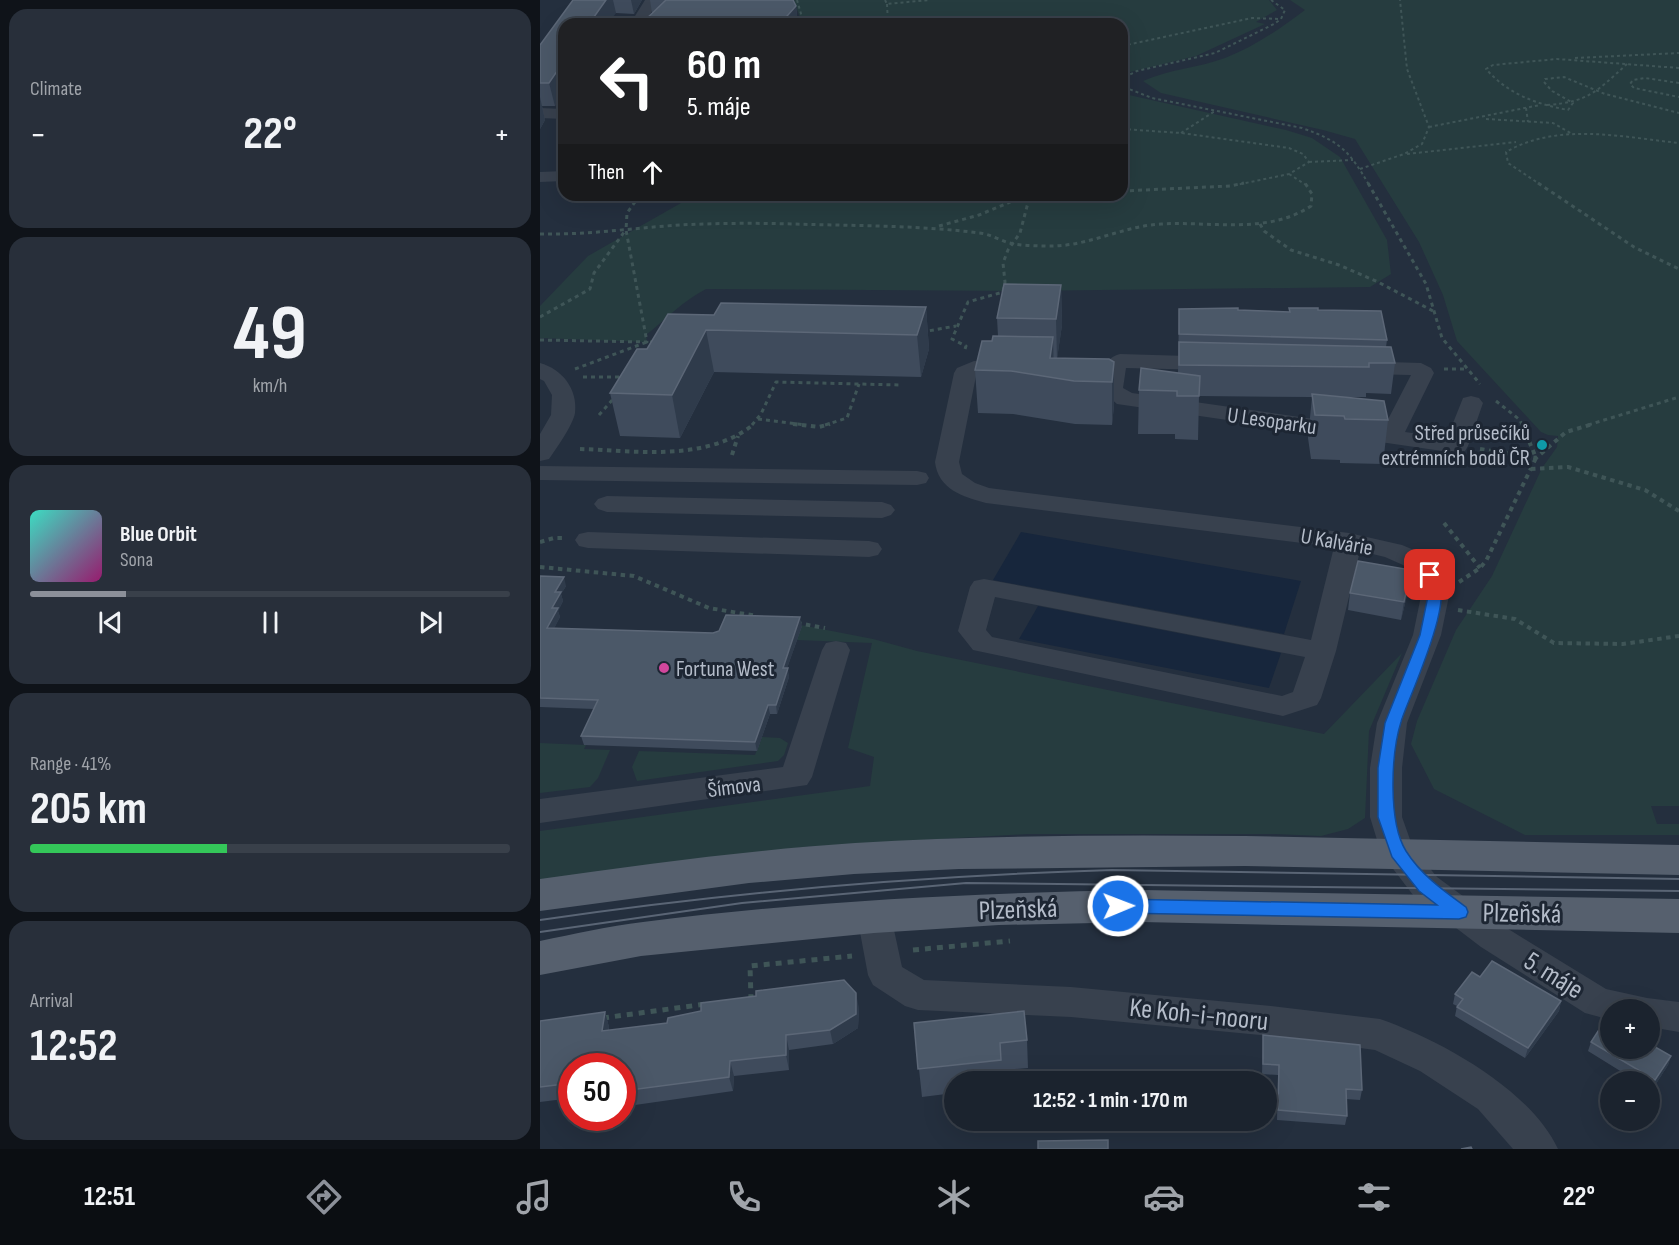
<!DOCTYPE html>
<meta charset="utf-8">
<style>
body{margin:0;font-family:"Sofia Sans Condensed",sans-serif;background:#282f3a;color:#f1f3f6;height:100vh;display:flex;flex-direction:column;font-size:22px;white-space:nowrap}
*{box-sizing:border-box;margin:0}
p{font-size:20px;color:#a0a4aa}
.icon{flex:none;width:33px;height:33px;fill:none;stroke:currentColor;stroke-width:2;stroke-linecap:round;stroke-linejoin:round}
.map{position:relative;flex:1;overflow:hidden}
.details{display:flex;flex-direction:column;gap:9px;padding:9px;background:#0f1319;width:540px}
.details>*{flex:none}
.guide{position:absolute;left:18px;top:18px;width:570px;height:183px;border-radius:18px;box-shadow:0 6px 24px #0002,0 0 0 2px #39404a;background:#202124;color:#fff;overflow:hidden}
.tools{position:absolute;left:1060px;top:999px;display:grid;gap:12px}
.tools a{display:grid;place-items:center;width:60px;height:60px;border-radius:50%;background:#1b232e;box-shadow:0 6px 24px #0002,0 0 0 2px #39404a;font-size:30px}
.speed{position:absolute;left:18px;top:1053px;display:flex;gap:12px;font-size:30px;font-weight:700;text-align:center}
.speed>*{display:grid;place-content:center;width:78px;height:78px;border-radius:50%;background:#1b232e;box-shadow:0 6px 24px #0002,0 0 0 2px #39404a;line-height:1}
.speed .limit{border:9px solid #d22;background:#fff;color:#111}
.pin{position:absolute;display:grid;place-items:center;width:51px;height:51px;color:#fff;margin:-26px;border-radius:12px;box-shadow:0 3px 9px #0006}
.me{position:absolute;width:66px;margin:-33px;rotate:89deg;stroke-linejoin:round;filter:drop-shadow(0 0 4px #0008)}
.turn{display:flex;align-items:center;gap:21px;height:126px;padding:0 30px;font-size:27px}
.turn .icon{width:78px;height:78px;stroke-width:2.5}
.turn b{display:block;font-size:42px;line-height:51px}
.then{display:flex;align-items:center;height:57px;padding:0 30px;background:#0003;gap:12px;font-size:22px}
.big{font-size:45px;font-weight:700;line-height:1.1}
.details .widget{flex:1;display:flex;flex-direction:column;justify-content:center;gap:9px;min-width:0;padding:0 21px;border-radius:18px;background:#282f3a}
.details .dial{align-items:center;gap:0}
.dial b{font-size:78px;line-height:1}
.song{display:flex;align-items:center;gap:18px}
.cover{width:72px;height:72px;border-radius:9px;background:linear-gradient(135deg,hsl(170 70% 55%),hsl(320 70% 35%))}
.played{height:6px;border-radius:3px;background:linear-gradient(90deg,#8c9099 20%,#39404a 20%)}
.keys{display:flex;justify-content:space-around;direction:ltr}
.heat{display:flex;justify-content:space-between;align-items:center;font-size:33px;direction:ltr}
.charge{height:9px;border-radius:4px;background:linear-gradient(90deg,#34c759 41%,#39404a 0)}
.trip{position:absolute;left:404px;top:1071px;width:333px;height:60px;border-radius:30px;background:#1b232e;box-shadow:0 6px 24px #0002,0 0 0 2px #39404a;font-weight:700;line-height:60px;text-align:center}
.dock{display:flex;height:96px;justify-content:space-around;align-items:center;background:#0b0e12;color:#a0a4aa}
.dock .icon{width:42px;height:42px}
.dock .selected{color:#8c9099}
.dock b{font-size:27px;color:#f1f3f6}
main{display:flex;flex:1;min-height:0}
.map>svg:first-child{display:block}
</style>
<main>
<section class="details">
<div class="widget"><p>Climate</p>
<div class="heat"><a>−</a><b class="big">22°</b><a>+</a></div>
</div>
<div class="widget dial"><b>49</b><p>km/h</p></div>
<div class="widget">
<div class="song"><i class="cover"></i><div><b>Blue Orbit</b><p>Sona</p></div></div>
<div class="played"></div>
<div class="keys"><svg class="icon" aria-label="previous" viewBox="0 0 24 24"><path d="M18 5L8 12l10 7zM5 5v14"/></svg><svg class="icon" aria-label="pause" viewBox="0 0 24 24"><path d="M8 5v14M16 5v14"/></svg><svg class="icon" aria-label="next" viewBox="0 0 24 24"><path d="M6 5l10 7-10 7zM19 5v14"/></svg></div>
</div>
<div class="widget"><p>Range · 41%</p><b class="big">205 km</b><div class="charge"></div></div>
<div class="widget"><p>Arrival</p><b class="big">12:52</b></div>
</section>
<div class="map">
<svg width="1139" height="1149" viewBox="0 0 1139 1149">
<rect width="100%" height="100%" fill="#242f3e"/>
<g fill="#263c3f">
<path d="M254 0H729L737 10 716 22 725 24 656 56 582 74V24H262Z"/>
<path d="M750 0H1139V806H1111L1117 824H1139V835H985L894 789 871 744 877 721 916 630 952 576 1002 468 1017 447 1018 436 1008 435 1001 432 917 341 903 295 879 242 815 139 783 130 621 93 603 81C630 69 658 68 685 58 714 47 741 28 765 10Z"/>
<path d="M582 90 589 95 746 130 772 138 800 157 847 240 851 274 830 287 476 291 166 289C143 301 126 319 106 335L107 342 0 338V306L48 256 155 195H582Z"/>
<path d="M261 625 333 639 377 651 784 734 862 653 829 731 825 818 808 829 781 836 735 834H488L264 847 0 880V831L330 786 334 757 308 748 332 643 257 640Z"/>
<path d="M222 737 240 738 248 743 244 755 238 761 97 781 92 767 99 751 215 755Z"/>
<path d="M0 743 46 745 44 749 70 750 58 778 50 787 0 793Z"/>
</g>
<g fill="#17263c">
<path d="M481 532 761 581 744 634 453 580Z"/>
<path d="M498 606 741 653 729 688 479 639Z"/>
</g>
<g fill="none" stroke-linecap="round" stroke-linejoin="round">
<g stroke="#3f5557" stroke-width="2" stroke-dasharray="3 3" stroke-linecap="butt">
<path d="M257 0 264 24"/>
<path d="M345 0 347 4 389 0"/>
<path d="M731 0 745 10 741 19 734 24 675 53 597 71 585 77 584 84 589 89 612 98 762 128C799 141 809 150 829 185"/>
<path d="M347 4 348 24"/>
<path d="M582 46 712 18 741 19"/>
<path d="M1035 58 1139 53"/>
<path d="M1139 68 1017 59 953 65 946 69C968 94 996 104 1028 110L1033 103 1012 91 1004 82 1005 79 1024 77 1065 94 1139 113"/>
<path d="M1139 83 1105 78 1093 80 1090 84 1094 88 1139 97"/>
<path d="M1007 105C1049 102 1057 91 1087 64"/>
<path d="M986 108 988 122"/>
<path d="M946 119 1013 123 1032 134"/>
<path d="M889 127 1000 105"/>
<path d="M582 129 641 133 749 148 763 154 769 162 749 174 696 185"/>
<path d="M641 133 675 111"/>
<path d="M867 154 976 142"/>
<path d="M769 162 813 160"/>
<path d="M820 169 864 154 882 144 889 127 867 69 860 0"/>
<path d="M749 174 766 185"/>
<path d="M1001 185 968 163 966 152C1018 122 1082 137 1139 143"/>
</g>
<g stroke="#3f5557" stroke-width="3" stroke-dasharray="4 4" stroke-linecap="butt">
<path d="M828 183 886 284 902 338 940 384"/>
<path d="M998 183 1094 247 1139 269"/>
<path d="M582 191 690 186 704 183"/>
<path d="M720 224 724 231 751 250 799 265 838 282 893 311"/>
<path d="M399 226 439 215 487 195"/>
<path d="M0 234C47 235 93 228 140 225 177 223 216 223 254 224 315 226 378 225 439 233 451 234 462 242 474 244 486 246 502 246 514 246 551 245 584 226 621 224 670 221 727 235 771 206L772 194 765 183"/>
<path d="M0 317 50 289 54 273 85 231"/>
<path d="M382 332 416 326"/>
<path d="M0 340 107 342 86 230 87 213 100 195"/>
<path d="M425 349 426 346 412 339 428 302 463 292 465 282 463 263 468 250 480 233 490 195"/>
<path d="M35 369 107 342H115"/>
<path d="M904 369H926"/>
<path d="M43 377H85"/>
<path d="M956 401 980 420 982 425"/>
<path d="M59 415 74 398"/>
<path d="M218 419 265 425"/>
<path d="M212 425 221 414 236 382 360 385"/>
<path d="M285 425 307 418 319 384"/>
<path d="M1048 425 1139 397"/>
</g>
<g stroke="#3f5557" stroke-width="4" stroke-dasharray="4.5 4.5" stroke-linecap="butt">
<path d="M253 424 279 427 290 424"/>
<path d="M40 449C97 451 167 462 214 424"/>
<path d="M940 449 996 458 1026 432 1053 424"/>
<path d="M192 455 198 436"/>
<path d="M991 469 1028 467 1105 490 1139 511"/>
<path d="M904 523 940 568"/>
<path d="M0 542 14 538H26"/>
<path d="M0 567 94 576 169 608 217 616"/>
<path d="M919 582 940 568 946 561 996 458 982 424"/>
<path d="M918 610 975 619 1014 643 1083 644 1139 636"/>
<path d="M257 623 285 628"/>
</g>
<g stroke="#3f5557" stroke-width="5" stroke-dasharray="6 6" stroke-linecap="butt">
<path d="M373 950 470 941"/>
<path d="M209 999 211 998 210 966 312 956"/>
<path d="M63 1018 166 1004"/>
</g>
<g fill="#38414e" fill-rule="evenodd">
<path d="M105 0H119L104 24H90Z"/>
<path d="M0 108 24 109V119L0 118Z"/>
<path d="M24 171V181L0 182V172Z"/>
<path d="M580 354 881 363 891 368 894 373 865 432 907 438 923 398 931 396 939 398 943 403 928 446 925 451 916 453 577 404 561 390C562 374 562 359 580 354ZM586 368 869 375H871L843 429 592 393 583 388Z"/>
<path d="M434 361 479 363 482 368 479 373 436 376 419 462 422 474 435 483 449 488 809 533 862 545 881 553 900 569 910 591 901 635 867 723 862 768V817L873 848 897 877 965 927 1066 989 1107 998 1139 1002V1032L1110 1027V1010H1071V1020L1045 1013 941 947 873 895 841 853 830 817V768L837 723 873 635 882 591 878 578 863 565 845 557 820 551 796 651 781 698 777 705 743 716 433 650 418 631 430 587 434 581 444 579 771 640 794 547 446 503C423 497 398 489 395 462L414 373 417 368ZM455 597 765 657 753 692 742 696 452 637 446 630Z"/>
<path d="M0 363C22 369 38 389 35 413 33 425 16 449 9 459L0 461V434L11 415 12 395 4 381 0 379Z"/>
<path d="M0 466 377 471 386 473 389 478 386 483 377 485 0 480Z"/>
<path d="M67 496 342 502 351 505 355 510 351 515 342 518 67 512 58 509 54 504 58 499Z"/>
<path d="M48 532 329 541 338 543 342 549 338 555 329 557 48 548 39 546 35 540 39 534Z"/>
<path d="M296 641 306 643 310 650 272 777 267 785 0 823V799L243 767 282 650 286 643Z"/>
<path d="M334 902 346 906 351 916 362 967 384 980 531 987 731 1006 840 1019C900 1040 990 1089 1018 1149H973L938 1109 880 1071 835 1050 731 1036 531 1017 378 1010 365 1006 333 985 328 975 317 916 322 906Z"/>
</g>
<g fill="#56606e" fill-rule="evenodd">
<path d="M705 836 1139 845V875L705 866 419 869 314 874 209 883 0 911V879C105 864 210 850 315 843 445 835 575 835 705 836Z"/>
<path d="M601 890 1139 899V933L601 922 459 925 334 933 101 956 0 975V941C34 934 68 926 103 922 268 901 434 893 601 890Z"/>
</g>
<g stroke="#5a6575" stroke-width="2">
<path d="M0 920C190 892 380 876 572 870L1139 879"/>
<path d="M0 932 202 903 426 883 1139 891"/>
</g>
</g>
<g fill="#3f4b5c">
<path d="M33 0H102L94 14 76 13 24 24V92L15 106H2L5 120 0 129V45Z"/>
<path d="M110 0H253L256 6 258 24H101L112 13Z"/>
<path d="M521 285 522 325 517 358 574 362V405L572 425 535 424 473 414 438 413 435 370 452 341 458 336 457 318Z"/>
<path d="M386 307 389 349 381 377 174 372 140 438 80 436 70 393 107 349 174 315Z"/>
<path d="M749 308 778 310 847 340 846 347 855 363 851 394 826 393V397H801L848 420 843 464 800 463V460L771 459 768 438 772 397 659 396 658 440 635 439V434H598L599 390 638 373 639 309 749 312Z"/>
<path d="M871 570 869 587 861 620 808 610 810 593Z"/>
<path d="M0 576 26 586 21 594 23 601 18 611 20 617 14 628 173 633 262 626 247 668 249 677 237 714H230L217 751 44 745 41 736 54 709 0 707Z"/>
<path d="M940 977 1021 1001 1019 1011 985 1058 915 1016 917 1006 913 1004 915 994Z"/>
<path d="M319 1008 318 1028 293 1044 249 1050V1070L194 1076 193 1091 88 1106 82 1091V1066H32V1098L0 1102V1021L65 1012 69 1027V1031Z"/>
<path d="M374 1023 487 1040 488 1068 462 1070 463 1082H414V1093L382 1097Z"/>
<path d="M723 1035 822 1090 820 1100 806 1099 807 1116 805 1125 737 1120 738 1075 722 1074Z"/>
<path d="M1051 1042 1131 1056 1128 1065 1112 1090 1110 1089V1082H1098L1048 1051Z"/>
</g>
<g fill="#2f3b4b">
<path d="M66 0H73L76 13 68 24H49Z"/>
<path d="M91 0H102L94 14Z"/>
<path d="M256 6 258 24H240Z"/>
<path d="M24 61V92L15 106 9 83Z"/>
<path d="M0 97 5 120 0 129Z"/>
<path d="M521 285 522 325 517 360 516 319Z"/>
<path d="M386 307 389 349 381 377 377 335Z"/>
<path d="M166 330 174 372 140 438 132 395Z"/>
<path d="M513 337 514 378 510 358Z"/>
<path d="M574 362V405L572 425V382Z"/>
<path d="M871 570 869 587 861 620 864 602Z"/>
<path d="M24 577 26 586 21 594 23 601 18 611 20 617 10 637 7 628 15 592Z"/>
<path d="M260 617 262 626 244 677 243 668Z"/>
<path d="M248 668 249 677 237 714 236 705Z"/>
<path d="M228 705 230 714 217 751 215 742Z"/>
<path d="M316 993 319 1008 318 1028 293 1044 290 1030Z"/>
<path d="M1021 1001 1019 1011 985 1058 988 1048Z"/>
<path d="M65 1012 69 1027 66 1046 62 1031Z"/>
<path d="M246 1035 249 1050V1070L246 1055Z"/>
<path d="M1131 1056 1128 1065 1112 1090 1115 1080Z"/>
<path d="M190 1061 194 1076 193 1091 189 1077Z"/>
</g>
<g fill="#4b5868" stroke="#5c6777" stroke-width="1.5">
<path d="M33 0H66L49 24H24V61L9 83H0V45Z"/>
<path d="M126 0H253L256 6 240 24H101Z"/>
<path d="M464 284 521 285 516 319 457 318Z"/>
<path d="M181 303 386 307 377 335 166 330 132 395 70 393 97 349H107L128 314 174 315Z"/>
<path d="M698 308V310L750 312 749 308H778V310L841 311 847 340 639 334V309Z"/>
<path d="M453 336 513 337 510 358 569 359 574 362 572 382 534 381 471 371 435 370 442 341H452Z"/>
<path d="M639 342 851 347 855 363H829V367L639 365Z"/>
<path d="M601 368 660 376 659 396H637V391L599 390Z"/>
<path d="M772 394 844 401 848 420 805 419 804 416 775 415Z"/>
<path d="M818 561 871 570 864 602 810 593Z"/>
<path d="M0 576 24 577 15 592H21L12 608H18L7 628 173 633 179 631 186 615 260 617 243 668H248L236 705H228L215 742 41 736 58 700 0 698Z"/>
<path d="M952 961 1021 1001 988 1048 917 1007 923 999 915 994 932 972 940 977Z"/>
<path d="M304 980 316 993V1014L290 1030 246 1035V1055L190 1061 189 1077 83 1091 84 1075H82V1066H32V1083L0 1087V1021L65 1012 62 1031 127 1023 128 1018 161 1011V1003L216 996V991Z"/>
<path d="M484 1011 487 1040 460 1043 461 1060 378 1069 374 1023Z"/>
<path d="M1066 1019 1071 1022V1048H1110V1044L1131 1056 1115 1080 1051 1042Z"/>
<path d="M723 1035 820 1045 822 1090 806 1089 807 1116 738 1110 739 1065 723 1064Z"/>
<path d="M568 1140V1149H498V1141Z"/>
<path d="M931 1147 932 1149H921Z"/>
</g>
<path fill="#1a73e8" stroke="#114b97" stroke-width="1.5" d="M890 571C926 580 867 700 861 722 851 754 848 822 866 851 881 875 904 891 926 907L928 912 926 917 919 919 578 913 571 911 569 906 571 901 578 899 897 905 879 891 852 857 838 817V768L845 723 880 635 889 591 883 575Z"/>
<circle fill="#0f9aa8" stroke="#1d2633" stroke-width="2" cx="1002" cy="445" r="6"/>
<circle fill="#d1479c" stroke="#1d2633" stroke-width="2" cx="124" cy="668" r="6"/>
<g text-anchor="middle" stroke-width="6" stroke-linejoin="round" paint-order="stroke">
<g font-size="22" fill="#b4bcc9" stroke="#1d2633">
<text transform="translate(732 420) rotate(8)" y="8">U Lesoparku</text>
<text transform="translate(797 541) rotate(10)" y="8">U Kalvárie</text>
<text transform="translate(194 786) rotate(-7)" y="8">Šímova</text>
</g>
<g font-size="22" fill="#b4bcc9" stroke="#1d2633" text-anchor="end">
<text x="990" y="440">Střed průsečíků<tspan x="990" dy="25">extrémních bodů ČR</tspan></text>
<text x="136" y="676" text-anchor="start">Fortuna West</text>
</g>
<g font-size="27" fill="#b4bcc9" stroke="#1d2633">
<text transform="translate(478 909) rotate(-2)" y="9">Plzeňská</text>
<text transform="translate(982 913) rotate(1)" y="9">Plzeňská</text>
<text transform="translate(1014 975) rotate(32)" y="9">5. máje</text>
<text transform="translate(659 1014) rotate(6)" y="9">Ke Koh-i-nooru</text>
</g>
</g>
</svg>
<div class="tools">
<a>+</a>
<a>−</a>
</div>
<div class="speed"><div class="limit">50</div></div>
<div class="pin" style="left:890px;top:575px;background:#d93025"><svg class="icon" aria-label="arrive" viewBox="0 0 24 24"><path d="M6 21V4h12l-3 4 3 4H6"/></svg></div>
<svg class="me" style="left:578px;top:906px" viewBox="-20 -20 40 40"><circle r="17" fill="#1a73e8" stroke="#fff" stroke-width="3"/><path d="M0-11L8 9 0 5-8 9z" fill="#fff"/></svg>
<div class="trip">12:52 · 1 min · 170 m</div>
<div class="guide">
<div class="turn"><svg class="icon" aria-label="left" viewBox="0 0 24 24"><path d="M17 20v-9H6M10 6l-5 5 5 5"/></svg><div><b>60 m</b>5. máje</div></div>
<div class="then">Then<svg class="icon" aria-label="ahead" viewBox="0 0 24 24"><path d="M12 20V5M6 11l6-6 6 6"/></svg></div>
</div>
</div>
</main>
<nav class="dock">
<b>12:51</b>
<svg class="icon selected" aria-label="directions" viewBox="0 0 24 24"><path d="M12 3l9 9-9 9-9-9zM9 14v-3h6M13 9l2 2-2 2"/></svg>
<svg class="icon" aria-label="music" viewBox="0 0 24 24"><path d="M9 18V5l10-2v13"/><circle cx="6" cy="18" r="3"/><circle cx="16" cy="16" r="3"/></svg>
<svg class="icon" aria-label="phone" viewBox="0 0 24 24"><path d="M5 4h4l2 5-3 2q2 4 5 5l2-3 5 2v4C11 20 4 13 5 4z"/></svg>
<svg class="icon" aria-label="climate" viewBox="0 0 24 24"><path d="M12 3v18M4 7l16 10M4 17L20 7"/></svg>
<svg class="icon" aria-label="car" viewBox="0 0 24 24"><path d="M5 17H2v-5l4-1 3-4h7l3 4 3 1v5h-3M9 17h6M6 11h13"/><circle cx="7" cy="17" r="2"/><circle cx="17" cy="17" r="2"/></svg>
<svg class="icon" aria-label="filters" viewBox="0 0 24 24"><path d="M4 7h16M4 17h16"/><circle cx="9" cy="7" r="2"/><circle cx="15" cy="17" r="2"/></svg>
<b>22°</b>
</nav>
